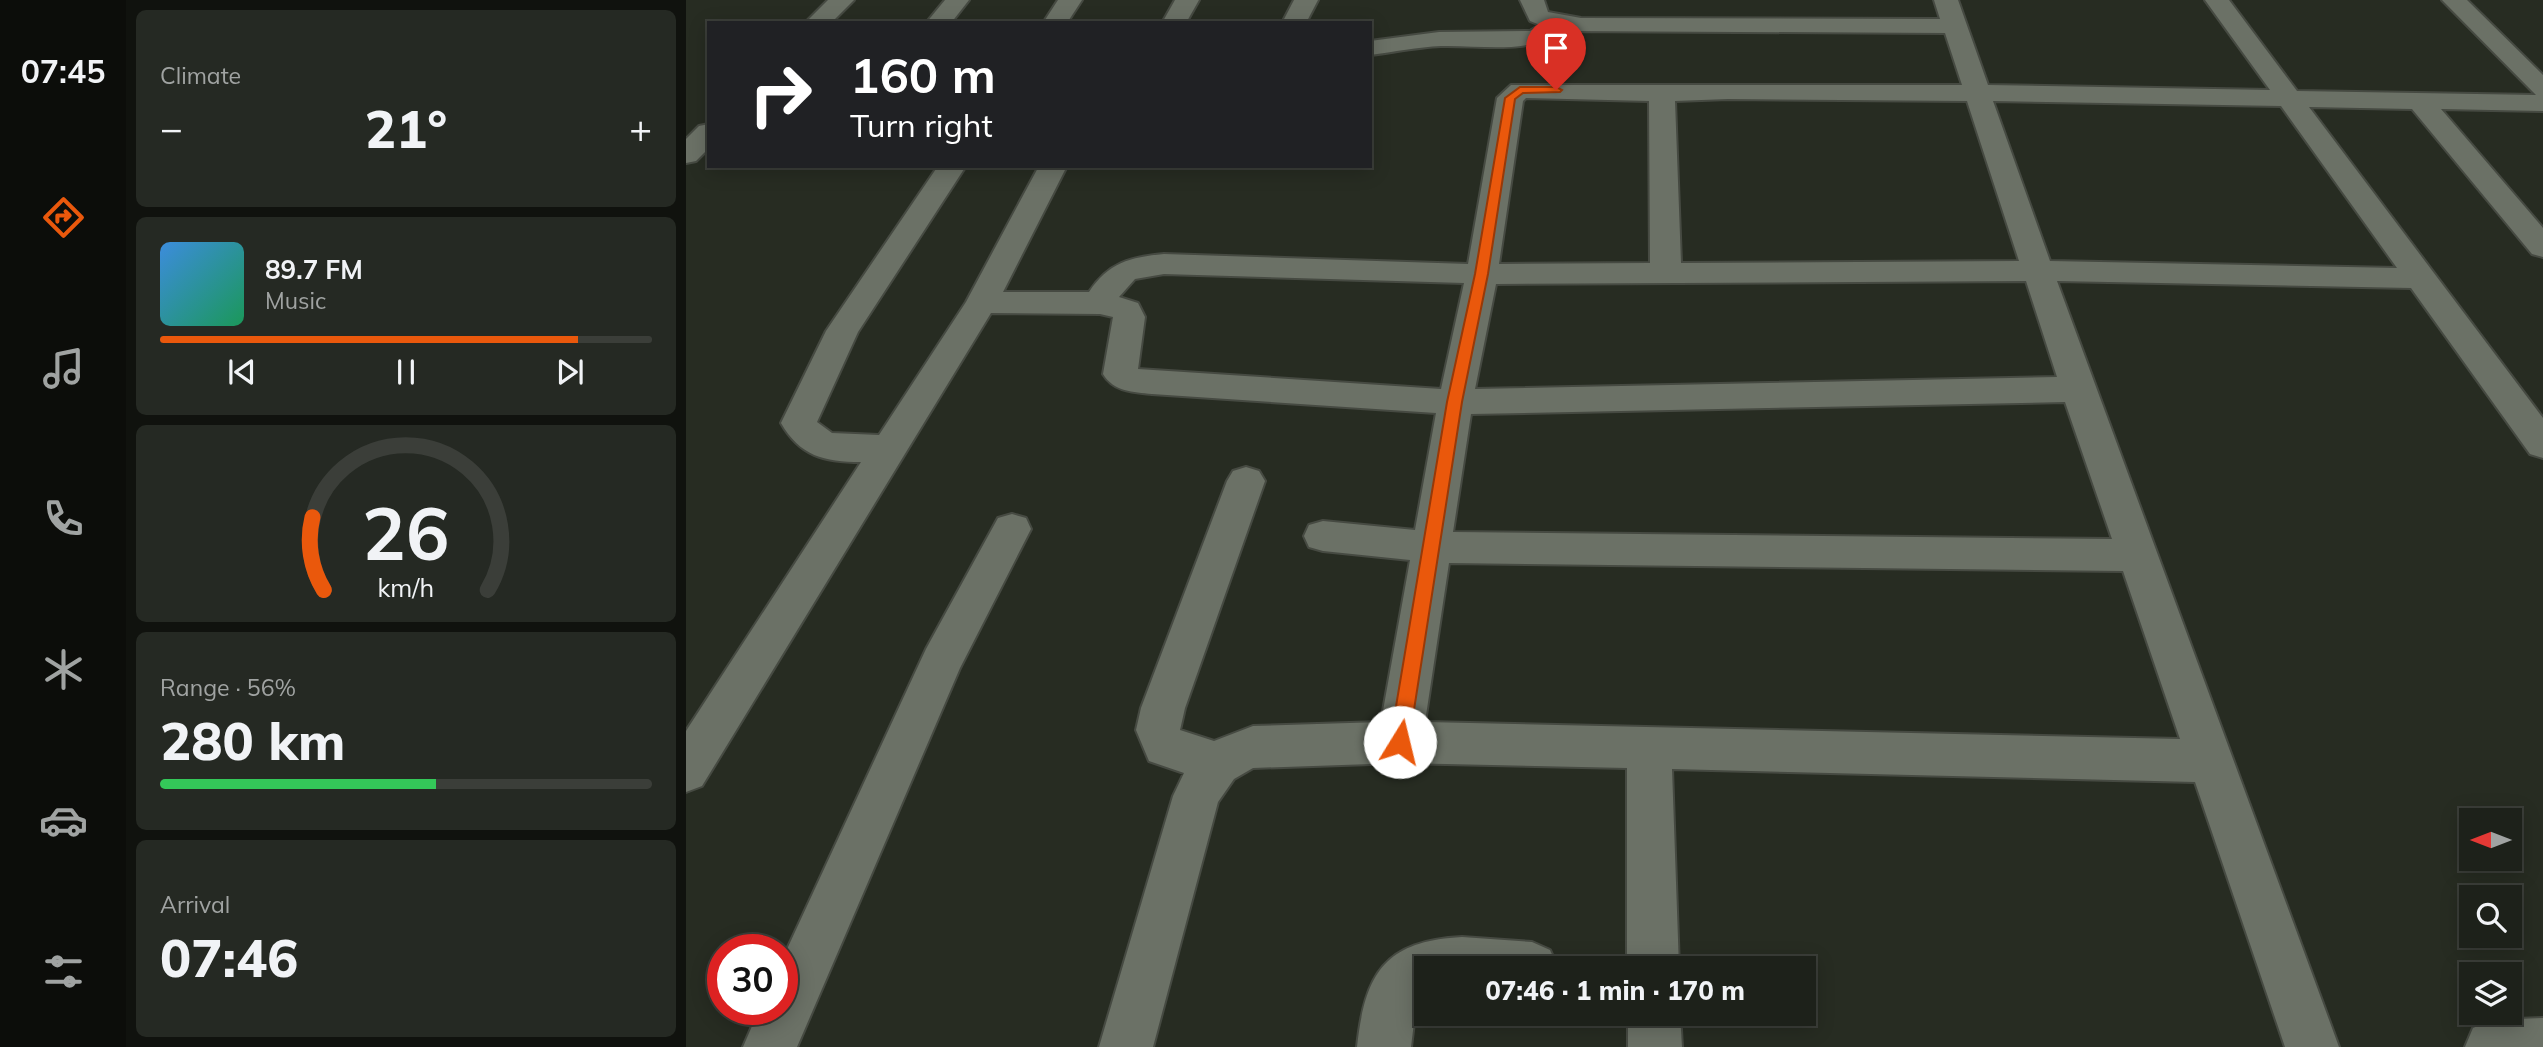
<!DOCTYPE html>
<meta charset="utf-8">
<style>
body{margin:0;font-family:Mulish,sans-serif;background:#252923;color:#f1f3f6;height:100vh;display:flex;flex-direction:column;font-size:26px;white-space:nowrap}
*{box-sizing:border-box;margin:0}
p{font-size:23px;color:#a0a3a2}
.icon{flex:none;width:38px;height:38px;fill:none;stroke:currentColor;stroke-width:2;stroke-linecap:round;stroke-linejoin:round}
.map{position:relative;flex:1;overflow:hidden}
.side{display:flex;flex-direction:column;gap:10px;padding:10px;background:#10120e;width:560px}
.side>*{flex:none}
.guide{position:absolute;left:21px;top:21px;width:665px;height:147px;border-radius:0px;box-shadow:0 4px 18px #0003,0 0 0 2px #3b3e39;background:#202124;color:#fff;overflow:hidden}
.needle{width:46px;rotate:270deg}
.buttons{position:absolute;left:1773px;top:808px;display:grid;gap:14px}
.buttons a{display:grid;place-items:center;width:63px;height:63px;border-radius:0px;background:#1d211a;box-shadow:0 4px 18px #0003,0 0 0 2px #3b3e39;font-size:35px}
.speed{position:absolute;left:21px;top:934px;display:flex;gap:14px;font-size:35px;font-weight:700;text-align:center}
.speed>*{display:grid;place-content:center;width:91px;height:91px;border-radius:50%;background:#1d211a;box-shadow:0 4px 18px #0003,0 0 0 2px #3b3e39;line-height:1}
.speed .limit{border:10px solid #d22;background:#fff;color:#111}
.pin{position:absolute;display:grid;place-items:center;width:60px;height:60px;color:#fff;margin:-72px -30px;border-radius:50% 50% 50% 0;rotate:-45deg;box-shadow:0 0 7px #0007}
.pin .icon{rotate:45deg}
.me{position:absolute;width:77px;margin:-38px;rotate:9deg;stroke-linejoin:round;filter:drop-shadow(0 0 5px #0008)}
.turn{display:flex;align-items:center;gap:24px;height:147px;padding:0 28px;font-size:32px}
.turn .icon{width:91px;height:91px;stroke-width:2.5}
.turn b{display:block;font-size:49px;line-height:60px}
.big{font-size:52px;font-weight:800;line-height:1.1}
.side .tile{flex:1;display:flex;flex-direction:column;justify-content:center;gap:10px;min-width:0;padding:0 24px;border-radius:10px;background:#252923}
.side .dial{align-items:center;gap:0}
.dial svg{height:182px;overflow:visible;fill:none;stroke:#3b3e39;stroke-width:7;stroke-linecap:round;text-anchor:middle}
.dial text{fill:#f1f3f6;stroke:none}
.song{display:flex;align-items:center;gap:21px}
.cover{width:84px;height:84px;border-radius:10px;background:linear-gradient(135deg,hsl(210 70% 55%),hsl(150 70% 35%))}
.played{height:7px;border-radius:4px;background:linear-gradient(90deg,#ea580c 85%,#3b3e39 85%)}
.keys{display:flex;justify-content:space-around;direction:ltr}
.heat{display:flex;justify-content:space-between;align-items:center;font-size:38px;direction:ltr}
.charge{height:10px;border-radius:5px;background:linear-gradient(90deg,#34c759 56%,#3b3e39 0)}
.trip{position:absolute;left:728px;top:956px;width:402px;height:70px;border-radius:0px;background:#1d211a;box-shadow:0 4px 18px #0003,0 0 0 2px #3b3e39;font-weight:800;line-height:70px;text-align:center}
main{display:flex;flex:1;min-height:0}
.menu{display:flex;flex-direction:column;width:126px;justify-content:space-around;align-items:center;background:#0c0d0a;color:#a0a3a2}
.menu .icon{width:49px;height:49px}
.menu .active{color:#ea580c}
.menu b{font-size:32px;color:#f1f3f6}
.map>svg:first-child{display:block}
</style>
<main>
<nav class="menu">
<b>07:45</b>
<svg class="icon active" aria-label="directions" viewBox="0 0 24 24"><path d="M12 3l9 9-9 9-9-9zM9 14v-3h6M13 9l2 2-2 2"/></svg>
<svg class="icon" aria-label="music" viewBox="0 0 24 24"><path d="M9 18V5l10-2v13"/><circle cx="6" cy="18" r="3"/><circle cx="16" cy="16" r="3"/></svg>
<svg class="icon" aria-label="phone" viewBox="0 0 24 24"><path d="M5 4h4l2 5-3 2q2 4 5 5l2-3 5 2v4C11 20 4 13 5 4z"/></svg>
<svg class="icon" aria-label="climate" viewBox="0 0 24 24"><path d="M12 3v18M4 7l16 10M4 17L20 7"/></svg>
<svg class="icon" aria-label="car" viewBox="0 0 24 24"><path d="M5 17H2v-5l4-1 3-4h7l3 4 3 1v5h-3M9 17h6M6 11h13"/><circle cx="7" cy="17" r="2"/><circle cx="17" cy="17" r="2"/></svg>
<svg class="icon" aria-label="filters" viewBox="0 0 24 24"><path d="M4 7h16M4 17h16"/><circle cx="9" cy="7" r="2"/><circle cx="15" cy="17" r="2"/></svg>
</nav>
<section class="side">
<div class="tile"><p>Climate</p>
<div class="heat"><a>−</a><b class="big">21°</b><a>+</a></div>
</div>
<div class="tile">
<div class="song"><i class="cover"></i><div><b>89.7 FM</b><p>Music</p></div></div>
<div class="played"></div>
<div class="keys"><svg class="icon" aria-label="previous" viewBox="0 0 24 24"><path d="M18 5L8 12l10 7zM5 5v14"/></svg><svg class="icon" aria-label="pause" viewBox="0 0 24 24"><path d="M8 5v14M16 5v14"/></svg><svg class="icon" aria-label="next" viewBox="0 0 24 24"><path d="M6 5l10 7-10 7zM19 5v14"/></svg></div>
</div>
<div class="tile dial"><svg viewBox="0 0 100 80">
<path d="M14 69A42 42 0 1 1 86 69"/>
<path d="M14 69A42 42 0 0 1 9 37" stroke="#ea580c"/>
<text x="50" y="56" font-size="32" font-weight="700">26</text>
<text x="50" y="72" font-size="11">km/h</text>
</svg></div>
<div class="tile"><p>Range · 56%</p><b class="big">280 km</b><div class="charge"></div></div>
<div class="tile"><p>Arrival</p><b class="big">07:46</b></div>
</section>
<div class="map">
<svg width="1857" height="1047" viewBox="0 0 1857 1047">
<rect width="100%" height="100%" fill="#272c22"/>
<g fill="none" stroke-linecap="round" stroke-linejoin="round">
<defs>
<g id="minor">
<path d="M142 0H168L145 23H119Z"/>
<path d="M259 0H283L265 23H240Z"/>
<path d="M372 0H396L381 23H357Z"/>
<path d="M489 0H513L500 23H476Z"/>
<path d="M608 0H632L620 23H596Z"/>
<path d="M834 0H858L862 12 895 18 1254 19 1248 0H1272L1302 85 1584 90 1519 0H1543L1611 91 1850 95 1756 0H1781L1857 75V111L1755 109 1857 228V257L1846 254 1726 109 1623 107 1857 418V458L1844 454 1725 288 1371 281 1653 1047H1599L1509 782 986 769 993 968H941V768L714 763 567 768 548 779 532 802 467 1047H413L487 796 498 773 463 761 450 730 455 708 541 481 547 471 560 467 573 471 579 481 499 708 494 730 528 741 567 726 695 722 724 560 637 551 623 547 618 536 623 525 637 521 729 530 750 413 466 394C447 392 428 392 417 374L427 317 414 314 305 313 16 786 0 792V731L175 462C138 462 114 456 95 423L140 331 252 166H280L172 332 131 422 146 433 193 435 280 302 353 166H381L317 292H403C422 263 444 257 478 254L782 264 811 98 825 85H1276L1259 33 878 31C840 55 798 45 755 46 732 47 708 52 684 55V41L753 32 844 31 854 25 844 21ZM840 98 963 101 964 263 813 264 837 101ZM1042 99 1281 101 1333 261 995 263 989 101ZM1307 101 1595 106 1711 268 1364 261ZM478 274 778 283 755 389 452 369 459 317 452 303 433 297 449 279ZM1340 281 1371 377 789 389 810 284ZM1379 402 1426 539 767 532 785 414ZM763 563 1437 571 1494 739 739 722Z"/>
<path d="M23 124V148L10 161 0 163V139L13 126Z"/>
<path d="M326 514 340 518 345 529 274 668 111 1047H57L73 1010H96V960L240 649 312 518Z"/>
<path d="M776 937 846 942 864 950 872 968H740V995L730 1006 725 1047H671C679 974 698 941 776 937Z"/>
<path d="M942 1013H994L996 1047H942Z"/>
<path d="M1857 1018V1047H1779L1787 1028 1806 1020Z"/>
</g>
</defs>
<use href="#minor" stroke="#464a42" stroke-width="4"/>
<use href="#minor" fill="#6b7166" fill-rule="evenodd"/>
</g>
<path fill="#ea580c" stroke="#983908" stroke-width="2" d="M870 87 876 90 874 92 837 93 829 99 802 274 776 402 723 742 720 748 714 751 707 748 704 742 761 402 789 274 819 98 834 87Z"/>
</svg>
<div class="buttons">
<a><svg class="needle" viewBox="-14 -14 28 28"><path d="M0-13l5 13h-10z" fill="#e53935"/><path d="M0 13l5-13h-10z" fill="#a0a3a2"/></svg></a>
<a><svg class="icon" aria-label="search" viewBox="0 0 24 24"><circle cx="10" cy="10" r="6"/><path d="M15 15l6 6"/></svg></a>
<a><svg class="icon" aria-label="layers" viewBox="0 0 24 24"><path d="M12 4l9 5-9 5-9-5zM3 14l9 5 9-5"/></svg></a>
</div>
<div class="speed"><div class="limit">30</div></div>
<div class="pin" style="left:870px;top:90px;background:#d93025"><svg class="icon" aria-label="arrive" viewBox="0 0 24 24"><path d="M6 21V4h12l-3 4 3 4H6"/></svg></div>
<svg class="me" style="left:714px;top:742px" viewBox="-20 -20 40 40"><circle r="19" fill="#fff"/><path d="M0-13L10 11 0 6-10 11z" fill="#ea580c"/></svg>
<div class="trip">07:46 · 1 min · 170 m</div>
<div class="guide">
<div class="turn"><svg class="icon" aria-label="right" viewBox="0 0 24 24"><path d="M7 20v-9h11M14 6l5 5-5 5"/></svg><div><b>160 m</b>Turn right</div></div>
</div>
</div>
</main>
